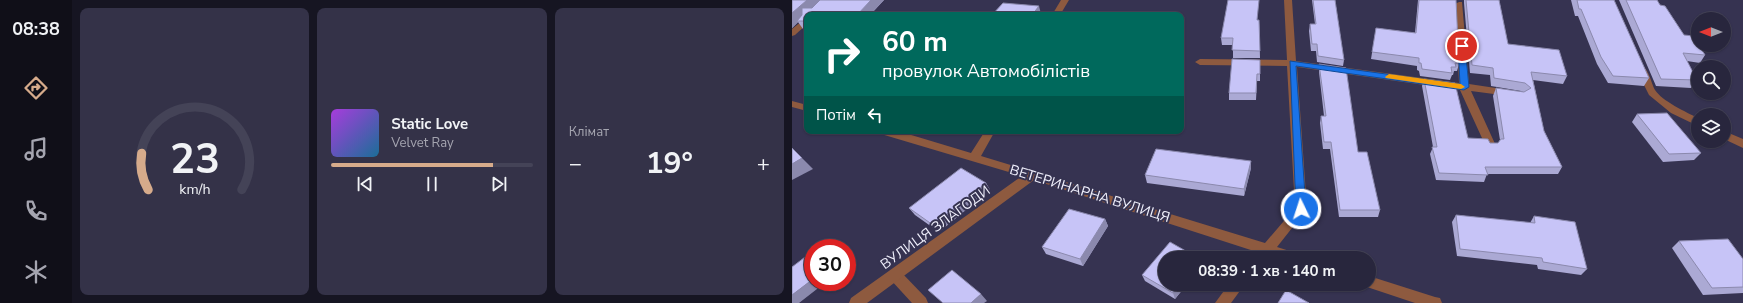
<!DOCTYPE html>
<html lang="uk">
<meta charset="utf-8">
<style>
body{margin:0;font-family:"Nunito Sans",sans-serif;background:#343248;color:#f1f3f6;height:100vh;display:flex;flex-direction:column;font-size:15px;white-space:nowrap}
*{box-sizing:border-box;margin:0}
p{font-size:13px;color:#a5a5b0}
.icon{flex:none;width:22px;height:22px;fill:none;stroke:currentColor;stroke-width:2;stroke-linecap:round;stroke-linejoin:round}
.map{position:relative;flex:1;overflow:hidden}
.side{display:flex;flex-direction:column;gap:8px;padding:8px;background:#161522;width:720px}
.side>*{flex:none}
.top-card{position:absolute;left:12px;top:12px;width:380px;height:122px;border-radius:8px;box-shadow:0 1px 3px #0004,0 0 0 1px #444357;background:#00695c;color:#fff;overflow:hidden}
.needle{width:26px;rotate:270deg}
.controls{position:absolute;left:899px;top:12px;display:grid;gap:8px}
.controls a{display:grid;place-items:center;width:40px;height:40px;border-radius:50%;background:#28263d;box-shadow:0 1px 3px #0004,0 0 0 1px #444357;font-size:20px}
.speed{position:absolute;left:12px;top:239px;display:flex;gap:8px;font-size:20px;font-weight:700;text-align:center}
.speed>*{display:grid;place-content:center;width:52px;height:52px;border-radius:50%;background:#28263d;box-shadow:0 1px 3px #0004,0 0 0 1px #444357;line-height:1}
.speed .limit{border:6px solid #d22;background:#fff;color:#111}
.pin{position:absolute;display:grid;place-items:center;width:34px;height:34px;color:#fff;margin:-17px;border:2px solid #fff;border-radius:50%;box-shadow:0 1px 4px #0007}
.me{position:absolute;width:44px;margin:-22px;rotate:356deg;stroke-linejoin:round;filter:drop-shadow(0 0 3px #0008)}
.turn{display:flex;align-items:center;gap:14px;height:84px;padding:0 12px;font-size:18px}
.turn .icon{width:52px;height:52px;stroke-width:2.5}
.turn b{display:block;font-size:28px;line-height:34px}
.then{display:flex;align-items:center;height:38px;padding:0 12px;background:#0003;gap:8px;font-size:15px}
.big{font-size:30px;font-weight:700;line-height:1.1}
.side .tile{flex:1;display:flex;flex-direction:column;justify-content:center;gap:6px;min-width:0;padding:0 14px;border-radius:8px;background:#343248}
.side .dial{align-items:center;gap:0}
.dial svg{height:104px;overflow:visible;fill:none;stroke:#444357;stroke-width:7;stroke-linecap:round;text-anchor:middle}
.dial text{fill:#f1f3f6;stroke:none}
.song{display:flex;align-items:center;gap:12px}
.cover{width:48px;height:48px;border-radius:6px;background:linear-gradient(135deg,hsl(280 70% 55%),hsl(200 70% 35%))}
.played{height:4px;border-radius:2px;background:linear-gradient(90deg,#d6ab8b 80%,#444357 80%)}
.keys{display:flex;justify-content:space-around;direction:ltr}
.heat{display:flex;justify-content:space-between;align-items:center;font-size:22px;direction:ltr}
.side .tiles{flex:1;display:grid;gap:8px;grid-template-columns:repeat(3,1fr)}
.trip{position:absolute;left:366px;top:251px;width:218px;height:40px;border-radius:20px;background:#28263d;box-shadow:0 1px 3px #0004,0 0 0 1px #444357;font-weight:700;line-height:40px;text-align:center}
main{display:flex;flex:1;min-height:0}
.tab-bar{display:flex;flex-direction:column;width:72px;justify-content:space-around;align-items:center;background:#100f18;color:#a5a5b0}
.tab-bar .icon{width:28px;height:28px}
.tab-bar .current{color:#d6ab8b}
.tab-bar b{font-size:18px;color:#f1f3f6}
.map>svg:first-child{display:block}
</style>
<main>
<nav class="tab-bar">
<b>08:38</b>
<svg class="icon current" aria-label="directions" viewBox="0 0 24 24"><path d="M12 3l9 9-9 9-9-9zM9 14v-3h6M13 9l2 2-2 2"/></svg>
<svg class="icon" aria-label="music" viewBox="0 0 24 24"><path d="M9 18V5l10-2v13"/><circle cx="6" cy="18" r="3"/><circle cx="16" cy="16" r="3"/></svg>
<svg class="icon" aria-label="phone" viewBox="0 0 24 24"><path d="M5 4h4l2 5-3 2q2 4 5 5l2-3 5 2v4C11 20 4 13 5 4z"/></svg>
<svg class="icon" aria-label="climate" viewBox="0 0 24 24"><path d="M12 3v18M4 7l16 10M4 17L20 7"/></svg>
</nav>
<section class="side">
<div class="tiles">
<div class="tile dial"><svg viewBox="0 0 100 80">
<path d="M14 69A42 42 0 1 1 86 69"/>
<path d="M14 69A42 42 0 0 1 9 41" stroke="#d6ab8b"/>
<text x="50" y="56" font-size="32" font-weight="700">23</text>
<text x="50" y="72" font-size="11">km/h</text>
</svg></div>
<div class="tile">
<div class="song"><i class="cover"></i><div><b>Static Love</b><p>Velvet Ray</p></div></div>
<div class="played"></div>
<div class="keys"><svg class="icon" aria-label="previous" viewBox="0 0 24 24"><path d="M18 5L8 12l10 7zM5 5v14"/></svg><svg class="icon" aria-label="pause" viewBox="0 0 24 24"><path d="M8 5v14M16 5v14"/></svg><svg class="icon" aria-label="next" viewBox="0 0 24 24"><path d="M6 5l10 7-10 7zM19 5v14"/></svg></div>
</div>
<div class="tile"><p>Клімат</p>
<div class="heat"><a>−</a><b class="big">19°</b><a>+</a></div>
</div>
</div>
</section>
<div class="map">
<svg width="951" height="303" viewBox="0 0 951 303">
<rect width="100%" height="100%" fill="#363351"/>
<g fill="none" stroke-linecap="round" stroke-linejoin="round">
<path fill="#8e5a3f" fill-rule="evenodd" d="M103 269 108 271 134 298 136 303H120L98 279 96 275 98 271Z"/>
<g fill="#8e5a3f" fill-rule="evenodd">
<path d="M269 0H277L268 15H260Z"/>
<path d="M492 0H500L504 61 667 83 663 4 667 2H670L677 84 717 90 722 93 717 96 679 91 704 146 703 149H695L668 90 505 67 515 209 485 247 507 254 509 258H484L478 256 476 258H461L465 252 242 180 75 303H57L59 298 230 176 89 134 88 131H106L179 153 193 131H203L189 156 473 243 503 208 495 66 408 65 403 62 408 59 495 60Z"/>
<path d="M15 17V24L3 35 0 36V29Z"/>
<path d="M849 66C857 68 859 83 863 90 870 101 894 112 906 118V126L879 113 857 95 844 69Z"/>
<path d="M0 101 15 105V111L0 107Z"/>
<path d="M932 131 951 139V148L932 139Z"/>
<path d="M577 276 643 297 648 298 650 303H623L572 286 571 284H577Z"/>
<path d="M437 284H453L439 303H423Z"/>
</g>
</g>
<g fill="#aba9d4">
<path d="M0 0H92L78 15H15V29H11L6 22 0 28Z"/>
<path d="M520 0H543L552 60 551 66 525 62 524 51H519L517 31 518 24H523Z"/>
<path d="M626 0H664V2L667 64 665 71H662L661 75H660L658 80 628 76 627 71 625 70V66L579 59 584 28 623 33Z"/>
<path d="M672 0H707L716 44 775 76 771 84 741 80 752 131 770 167 766 174H695L692 182 644 180 638 154 641 147 630 86 632 79 676 138 698 143H706L708 140 701 96 704 88 731 92 729 91 699 86 698 75 678 73 672 3Z"/>
<path d="M779 0H822L857 78 852 86 816 83 805 64 786 16H783Z"/>
<path d="M827 0H865L868 5 892 35 913 55 908 63 895 61 905 80 899 88 864 86Z"/>
<path d="M466 20H467L468 58H441V45H430L429 38Z"/>
<path d="M468 60V81H465L464 100H437V93Z"/>
<path d="M527 64 566 152 588 210 586 217H547L538 149H531L528 123 529 116H532L527 72Z"/>
<path d="M845 114 909 153 902 160 871 162 840 122Z"/>
<path d="M459 161V168L452 196 355 183 353 175Z"/>
<path d="M194 183 198 190 147 232 123 215 117 208Z"/>
<path d="M664 215 738 223 742 216 795 269 789 275 746 269 745 265 665 256 660 222Z"/>
<path d="M313 219 316 226 291 266 254 254 250 247Z"/>
<path d="M887 241 951 259V293L911 295 880 248Z"/>
<path d="M350 275 395 284 383 299 353 281Z"/>
</g>
<g fill="#8b89ad">
<path d="M15 0H30L5 21 6 22 0 28V13Z"/>
<path d="M79 0H92L78 15H65Z"/>
<path d="M247 6 249 14 248 15H240Z"/>
<path d="M10 158 21 169 0 180V164Z"/>
<path d="M459 161V168L452 196V189Z"/>
<path d="M194 183 198 190 147 232 141 225Z"/>
<path d="M313 219 316 226 291 266 288 259Z"/>
<path d="M21 279V282H34L7 303H0V295Z"/>
<path d="M388 284H395L383 299 381 293Z"/>
<path d="M189 294 195 301 192 303H179Z"/>
</g>
<g fill="#c7c4f7" stroke="#8b89ad">
<path d="M0 0H15L0 13Z"/>
<path d="M28 0H79L65 15H15V21H5L10 15V8H20Z"/>
<path d="M436 0H467L465 20H467L468 51 440 50 441 38H429Z"/>
<path d="M521 0H543L552 60 526 56 525 44H520L518 24H524Z"/>
<path d="M627 0H664L667 64 663 63 664 67H659L660 73 630 69 629 63H627V58L580 52 584 28 624 33Z"/>
<path d="M674 0H707L716 44 767 50 775 76 739 72 752 131 770 167H693L696 175 647 173 640 147H645L632 79 663 83 676 138 696 139 698 143H706L709 139H712L704 88 732 92 739 88 733 83 702 78 701 68 680 65Z"/>
<path d="M785 0H822L857 78 821 76 809 57 789 9H787Z"/>
<path d="M834 0H865L868 5 873 6 892 35 902 36 906 43V45H907L913 55 891 53 905 80 869 79Z"/>
<path d="M211 3 247 6 240 15H200Z"/>
<path d="M440 59 468 60V74H465L464 93H437Z"/>
<path d="M527 64 554 68 566 152H575L588 210H548L539 142H532L529 116H534Z"/>
<path d="M875 113 909 153 877 154 845 114Z"/>
<path d="M0 148 10 158 0 164Z"/>
<path d="M364 149 459 161 452 189 353 175Z"/>
<path d="M169 168 194 183 141 225 117 208Z"/>
<path d="M277 209 313 219 288 259 250 247Z"/>
<path d="M664 215 743 223 742 216 783 222 795 269 751 262 750 258 668 249Z"/>
<path d="M936 239 951 259V287L920 288 887 241Z"/>
<path d="M378 242 406 258H373V284H388L381 293 350 275Z"/>
<path d="M21 251V279L0 295V267Z"/>
<path d="M160 270 189 294 179 303H151L136 290Z"/>
<path d="M494 290 517 303H486Z"/>
</g>
<path fill="#1a73e8" stroke="#114b97" d="M670 43 673 46 677 87 672 90 504 66 514 209 513 212H506L504 209 498 61 668 84 666 46Z"/>
<path fill="#f59e0b" d="M597 74 669 84 673 87 669 89 594 78 593 77Z"/>
<g text-anchor="middle" stroke-width="4" stroke-linejoin="round" paint-order="stroke">
<g font-size="14" fill="#f1f1fd" stroke="#363351">
<text transform="translate(298 193) rotate(17)" y="5">ВЕТЕРИНАРНА ВУЛИЦЯ</text>
<text transform="translate(143 227) rotate(-36)" y="5">ВУЛИЦЯ ЗЛАГОДИ</text>
</g>
</g>
</svg>
<div class="controls">
<a><svg class="needle" viewBox="-14 -14 28 28"><path d="M0-13l5 13h-10z" fill="#e53935"/><path d="M0 13l5-13h-10z" fill="#a5a5b0"/></svg></a>
<a><svg class="icon" aria-label="search" viewBox="0 0 24 24"><circle cx="10" cy="10" r="6"/><path d="M15 15l6 6"/></svg></a>
<a><svg class="icon" aria-label="layers" viewBox="0 0 24 24"><path d="M12 4l9 5-9 5-9-5zM3 14l9 5 9-5"/></svg></a>
</div>
<div class="speed"><div class="limit">30</div></div>
<div class="pin" style="left:670px;top:46px;background:#d93025"><svg class="icon" aria-label="arrive" viewBox="0 0 24 24"><path d="M6 21V4h12l-3 4 3 4H6"/></svg></div>
<svg class="me" style="left:509px;top:209px" viewBox="-20 -20 40 40"><circle r="17" fill="#1a73e8" stroke="#fff" stroke-width="3"/><path d="M0-11L8 9 0 5-8 9z" fill="#fff"/></svg>
<div class="trip">08:39 · 1 хв · 140 m</div>
<div class="top-card">
<div class="turn"><svg class="icon" aria-label="right" viewBox="0 0 24 24"><path d="M7 20v-9h11M14 6l5 5-5 5"/></svg><div><b>60 m</b>провулок Автомобілістів</div></div>
<div class="then">Потім<svg class="icon" aria-label="left" viewBox="0 0 24 24"><path d="M17 20v-9H6M10 6l-5 5 5 5"/></svg></div>
</div>
</div>
</main>
